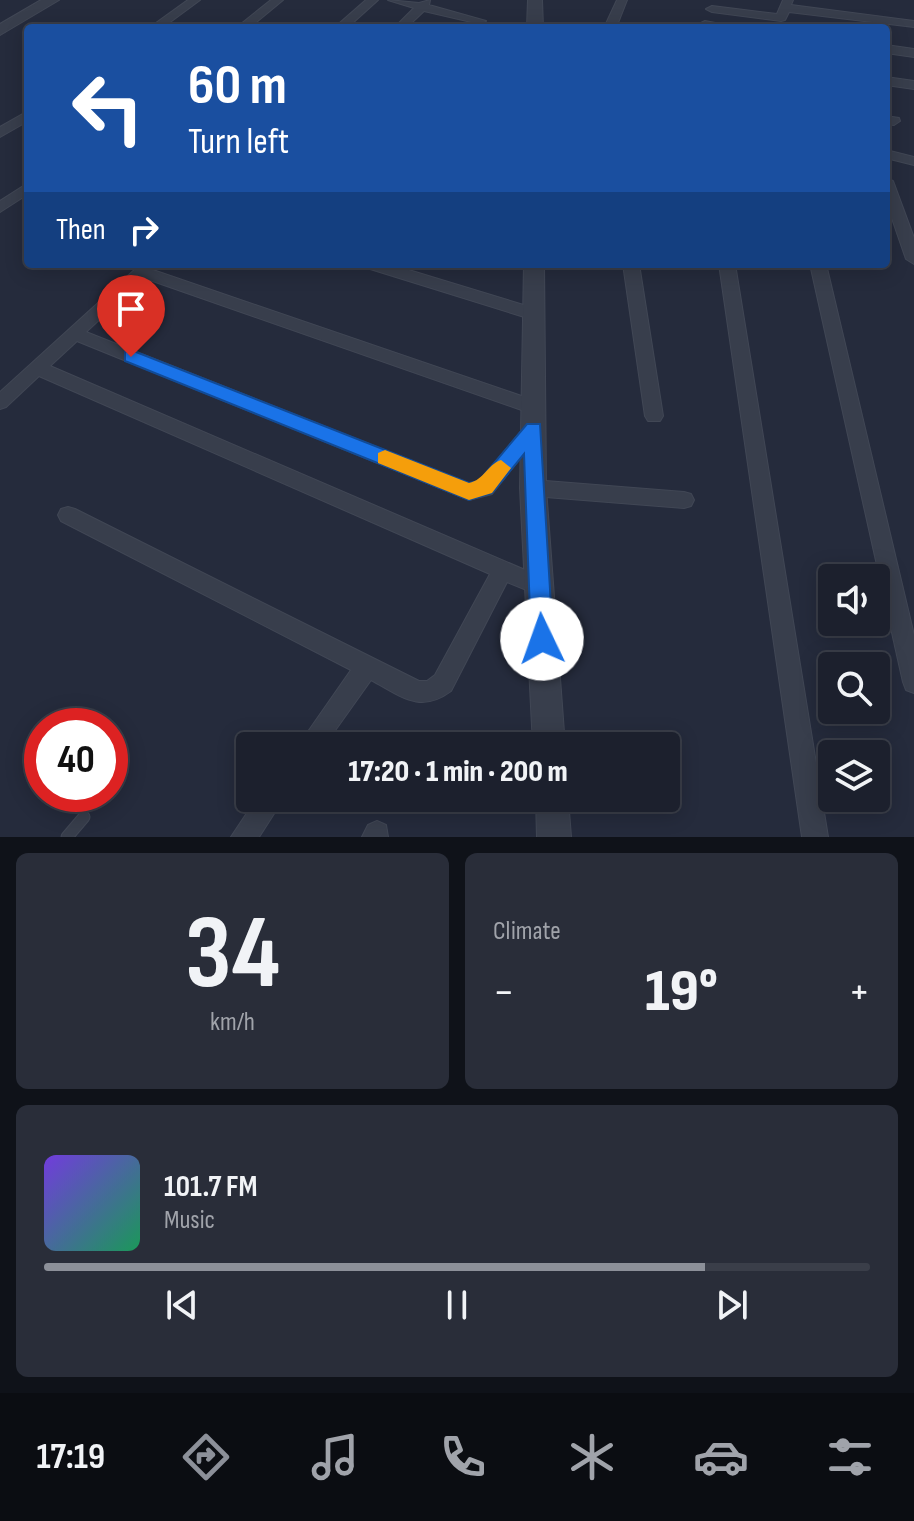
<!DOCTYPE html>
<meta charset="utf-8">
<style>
body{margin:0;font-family:"Sofia Sans Condensed",sans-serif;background:#292d39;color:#f1f3f6;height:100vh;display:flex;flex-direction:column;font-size:30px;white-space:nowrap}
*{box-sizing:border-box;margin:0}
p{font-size:26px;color:#a0a3aa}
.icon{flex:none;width:44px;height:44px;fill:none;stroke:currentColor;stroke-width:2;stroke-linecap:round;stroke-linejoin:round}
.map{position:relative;height:837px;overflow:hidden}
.sheet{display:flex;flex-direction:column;gap:16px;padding:16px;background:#0f1219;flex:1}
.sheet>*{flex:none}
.banner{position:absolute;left:24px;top:24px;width:866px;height:244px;border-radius:8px;box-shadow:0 4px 20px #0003,0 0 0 2px #3a3e49;background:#1a4fa0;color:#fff;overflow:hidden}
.tools{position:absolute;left:818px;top:564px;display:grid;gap:16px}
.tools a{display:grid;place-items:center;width:72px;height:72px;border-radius:8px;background:#1c202d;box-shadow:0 4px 20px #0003,0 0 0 2px #3a3e49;font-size:40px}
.speed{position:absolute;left:24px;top:708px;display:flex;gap:16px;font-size:40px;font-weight:700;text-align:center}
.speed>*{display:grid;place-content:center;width:104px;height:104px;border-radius:50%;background:#1c202d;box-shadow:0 4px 20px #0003,0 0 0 2px #3a3e49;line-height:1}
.speed .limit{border:12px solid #d22;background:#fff;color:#111}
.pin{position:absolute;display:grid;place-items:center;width:68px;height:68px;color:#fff;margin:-82px -34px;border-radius:50% 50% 50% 0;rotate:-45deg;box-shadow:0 0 8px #0007}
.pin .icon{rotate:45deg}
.me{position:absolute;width:88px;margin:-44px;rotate:357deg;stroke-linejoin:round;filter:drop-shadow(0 0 6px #0008)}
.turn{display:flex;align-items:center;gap:28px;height:168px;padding:0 32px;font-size:36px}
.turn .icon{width:104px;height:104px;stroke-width:2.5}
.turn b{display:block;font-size:56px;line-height:68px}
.then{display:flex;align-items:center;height:76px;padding:0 32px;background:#0003;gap:16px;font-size:30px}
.big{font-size:60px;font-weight:800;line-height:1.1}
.sheet .widget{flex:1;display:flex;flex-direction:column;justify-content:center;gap:12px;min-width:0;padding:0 28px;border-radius:12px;background:#292d39}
.sheet .dial{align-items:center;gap:0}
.dial b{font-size:104px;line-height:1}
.song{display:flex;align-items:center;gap:24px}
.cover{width:96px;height:96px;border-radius:12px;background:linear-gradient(135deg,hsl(260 70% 55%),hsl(150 70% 35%))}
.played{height:8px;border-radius:4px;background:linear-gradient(90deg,#8c9099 80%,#3a3e49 80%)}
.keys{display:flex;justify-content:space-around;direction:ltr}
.heat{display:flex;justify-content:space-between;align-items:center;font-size:44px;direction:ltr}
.sheet .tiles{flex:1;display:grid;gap:16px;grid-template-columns:1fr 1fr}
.widget:last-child{grid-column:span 2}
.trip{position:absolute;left:236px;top:732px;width:444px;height:80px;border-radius:8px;background:#1c202d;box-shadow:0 4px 20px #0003,0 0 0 2px #3a3e49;font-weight:800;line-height:80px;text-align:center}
.menu{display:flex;height:128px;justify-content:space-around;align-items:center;background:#0b0d12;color:#a0a3aa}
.menu .icon{width:56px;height:56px}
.menu .active{color:#8c9099}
.menu b{font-size:36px;color:#f1f3f6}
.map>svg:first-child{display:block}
</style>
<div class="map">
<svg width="914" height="837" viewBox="0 0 914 837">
<rect width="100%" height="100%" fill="#252b3c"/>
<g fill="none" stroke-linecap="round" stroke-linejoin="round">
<defs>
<path id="service" d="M67 837 84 817"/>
<g id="minor">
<path d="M188 0H200L162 28H149Z"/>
<path d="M271 0H283L249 28H236Z"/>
<path d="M366 0H378L347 28H334Z"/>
<path d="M388 0 419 3 430 0 429 5 486 21 480 24 424 11 406 28H394L414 8Z"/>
<path d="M617 0H627L616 28H604Z"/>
<path d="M783 0H793L791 5 914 21V27L789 12 785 20 781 21 712 12 706 9 712 6 777 14Z"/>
<path d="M705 21 741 28 701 26 699 24Z"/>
<path d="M886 45 914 49V57L886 53Z"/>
<path d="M886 77 914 81V89L886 85Z"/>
<path d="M28 111V121L0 137V127Z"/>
<path d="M886 116 899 118 900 121 894 125 886 124Z"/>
<path d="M886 150 914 157V165L886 158Z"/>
<path d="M886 177 893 181 914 238V264L906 259 886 201Z"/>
<path d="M28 183V194L0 212V201Z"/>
<path d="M141 264H158L153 270 539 402 542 407 533 414 144 278 86 332 470 484 479 482 527 424H539L542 429 539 434 492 494 469 500 77 341 50 366 546 579 549 586 546 593 539 595 507 582 451 691C420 714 401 696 371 680L324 746H298L351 670 61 521 58 515 61 509 68 507 75 509 419 681H427L435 675 490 574 39 376 6 407 0 409V392Z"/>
<path d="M364 264H389L540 310 542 314 534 320 367 268Z"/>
<path d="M623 264H639L663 416 660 421H648L645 416Z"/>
<path d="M719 264H735L828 837H802Z"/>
<path d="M810 264H826L914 635V693L906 690 903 682Z"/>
<path d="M533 480 684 492 691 494 694 500 691 506 684 508 533 496 526 494 523 488 526 482Z"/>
<path d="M257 798H284L259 837H231Z"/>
<path d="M377 821 386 825 388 837H362L368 825Z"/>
</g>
<g id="tertiary">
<path d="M41 0H59L0 35V24Z"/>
<path d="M528 0H542L543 28H527Z"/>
<path d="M524 264H544L546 488 565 746H533L520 488Z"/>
<path d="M536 798H568L571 837H537Z"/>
</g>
</defs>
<use href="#service" stroke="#414755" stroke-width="13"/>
<use href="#minor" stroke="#414755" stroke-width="2"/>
<use href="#tertiary" stroke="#414755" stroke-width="2"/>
<use href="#service" stroke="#383e4c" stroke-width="11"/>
<use href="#minor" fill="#383e4c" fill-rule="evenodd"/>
<use href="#tertiary" fill="#383e4c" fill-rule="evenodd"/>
</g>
<path fill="#1a73e8" stroke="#114b97" stroke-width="2" d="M131 350 469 483 479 481 527 424H540L553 639 550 646 542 649 534 646 531 639 524 454 492 493 469 500 125 361V352Z"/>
<path fill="#f59e0b" d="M385 450 469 483C484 480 487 465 501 460L511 468 492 493 469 500 378 463V453Z"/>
</svg>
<div class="tools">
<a><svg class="icon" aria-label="sound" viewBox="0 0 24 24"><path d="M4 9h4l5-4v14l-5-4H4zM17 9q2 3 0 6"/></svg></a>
<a><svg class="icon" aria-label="search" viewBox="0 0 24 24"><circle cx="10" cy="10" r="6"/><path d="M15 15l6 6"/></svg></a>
<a><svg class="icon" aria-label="layers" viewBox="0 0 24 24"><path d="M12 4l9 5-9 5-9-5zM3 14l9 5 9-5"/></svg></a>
</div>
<div class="speed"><div class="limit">40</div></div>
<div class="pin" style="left:131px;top:357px;background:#d93025"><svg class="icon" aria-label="arrive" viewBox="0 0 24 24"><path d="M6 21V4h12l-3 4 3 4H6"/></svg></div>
<svg class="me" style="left:542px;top:639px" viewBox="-20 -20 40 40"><circle r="19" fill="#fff"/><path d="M0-13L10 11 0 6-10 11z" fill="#1a73e8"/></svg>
<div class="trip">17:20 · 1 min · 200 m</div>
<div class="banner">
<div class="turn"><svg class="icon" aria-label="left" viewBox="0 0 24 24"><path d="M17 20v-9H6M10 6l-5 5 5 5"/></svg><div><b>60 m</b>Turn left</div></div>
<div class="then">Then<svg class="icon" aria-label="right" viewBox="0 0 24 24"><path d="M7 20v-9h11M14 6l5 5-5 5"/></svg></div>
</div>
</div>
<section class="sheet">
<div class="tiles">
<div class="widget dial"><b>34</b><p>km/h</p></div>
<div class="widget"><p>Climate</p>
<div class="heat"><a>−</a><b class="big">19°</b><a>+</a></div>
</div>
<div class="widget">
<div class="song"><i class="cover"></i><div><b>101.7 FM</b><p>Music</p></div></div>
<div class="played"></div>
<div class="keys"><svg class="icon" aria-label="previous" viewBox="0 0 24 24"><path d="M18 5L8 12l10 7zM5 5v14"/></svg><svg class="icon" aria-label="pause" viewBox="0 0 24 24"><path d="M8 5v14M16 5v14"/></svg><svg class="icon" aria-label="next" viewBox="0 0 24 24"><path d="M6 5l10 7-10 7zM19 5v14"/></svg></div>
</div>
</div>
</section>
<nav class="menu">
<b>17:19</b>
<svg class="icon active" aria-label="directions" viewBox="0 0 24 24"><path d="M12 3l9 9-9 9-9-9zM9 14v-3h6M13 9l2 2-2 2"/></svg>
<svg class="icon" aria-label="music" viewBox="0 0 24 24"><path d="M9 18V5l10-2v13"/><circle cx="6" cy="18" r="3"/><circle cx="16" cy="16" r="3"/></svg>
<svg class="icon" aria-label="phone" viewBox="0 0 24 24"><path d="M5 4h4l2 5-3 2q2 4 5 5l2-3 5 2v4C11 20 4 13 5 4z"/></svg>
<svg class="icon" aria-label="climate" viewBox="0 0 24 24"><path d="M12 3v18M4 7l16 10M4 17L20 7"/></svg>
<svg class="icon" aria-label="car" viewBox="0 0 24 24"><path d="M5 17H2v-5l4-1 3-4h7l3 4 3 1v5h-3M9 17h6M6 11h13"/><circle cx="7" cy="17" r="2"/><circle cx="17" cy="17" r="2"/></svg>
<svg class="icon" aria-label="filters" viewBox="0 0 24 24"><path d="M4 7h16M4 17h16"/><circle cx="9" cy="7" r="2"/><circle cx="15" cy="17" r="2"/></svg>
</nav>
